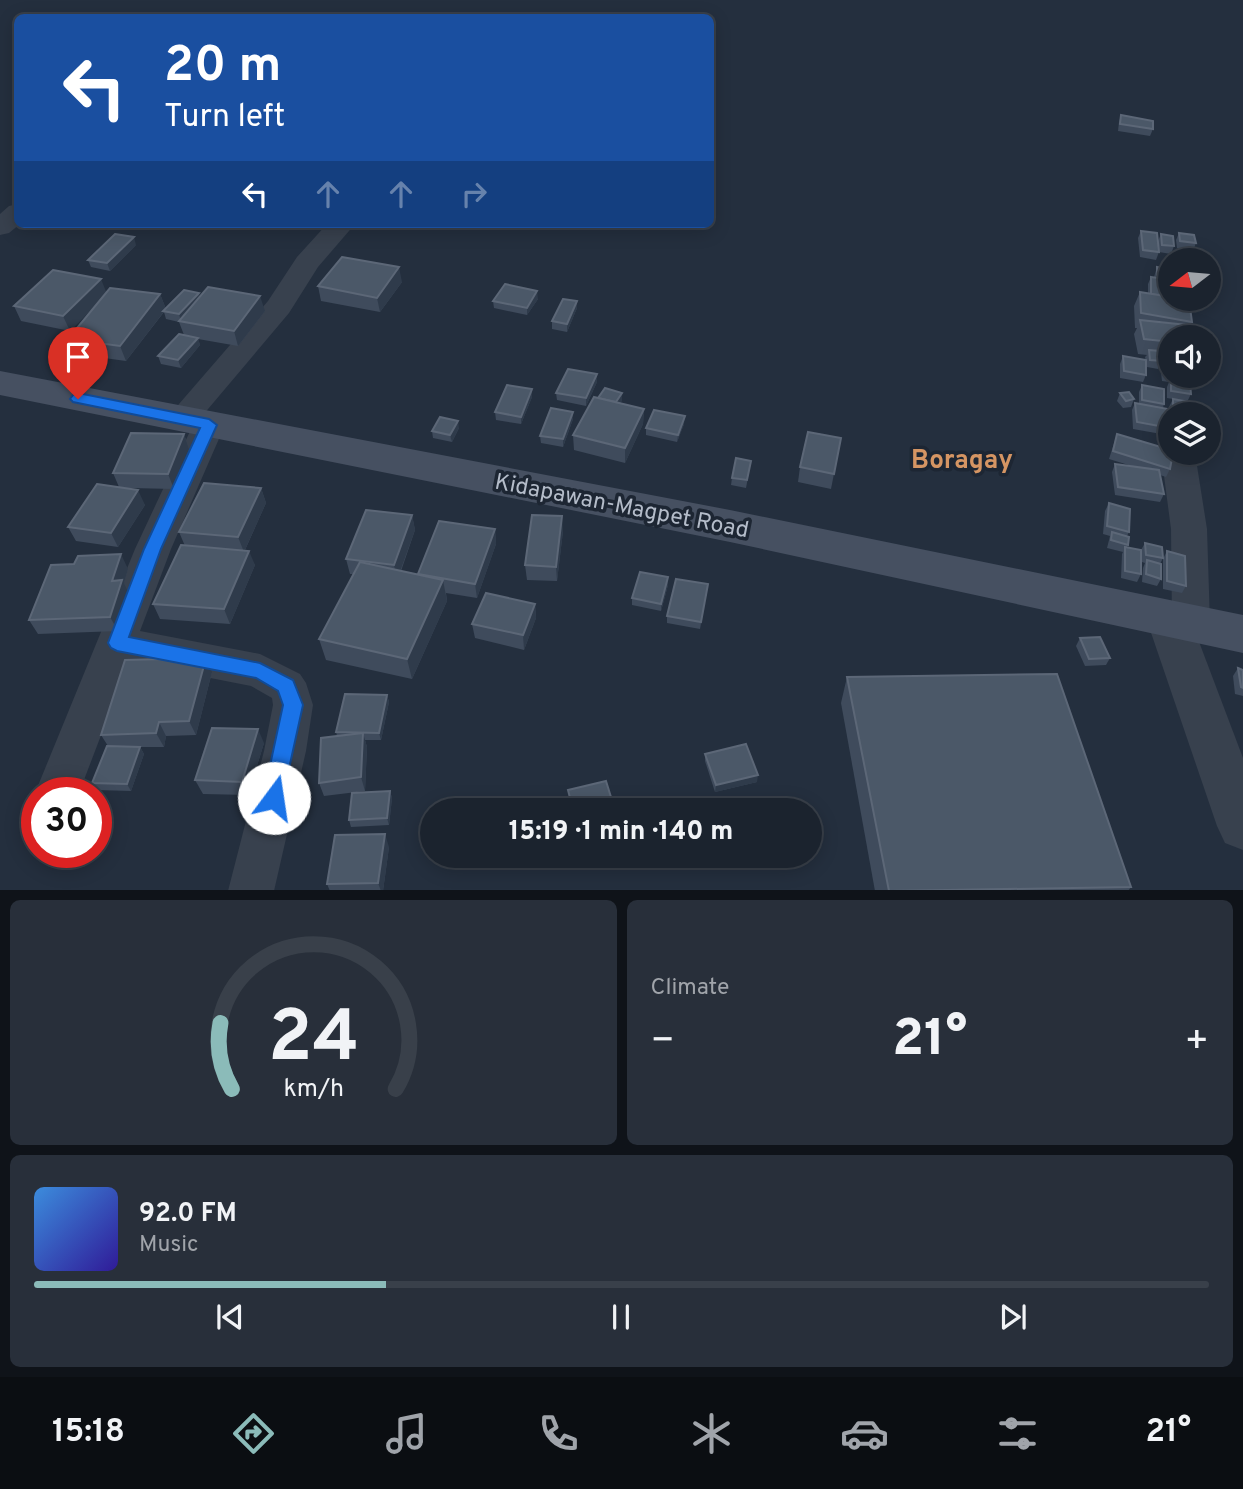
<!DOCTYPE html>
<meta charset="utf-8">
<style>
body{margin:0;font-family:Overpass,sans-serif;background:#282f3a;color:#f1f3f6;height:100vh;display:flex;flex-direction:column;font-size:26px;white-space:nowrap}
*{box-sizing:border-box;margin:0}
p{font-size:23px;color:#a0a4aa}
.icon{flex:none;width:38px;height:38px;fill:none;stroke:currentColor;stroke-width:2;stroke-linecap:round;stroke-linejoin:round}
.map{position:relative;height:890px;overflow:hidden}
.sheet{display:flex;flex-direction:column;gap:10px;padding:10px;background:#0f1319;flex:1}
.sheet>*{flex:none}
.guide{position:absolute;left:14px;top:14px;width:700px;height:214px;border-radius:10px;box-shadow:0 4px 18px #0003,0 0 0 2px #39404a;background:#1a4fa0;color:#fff;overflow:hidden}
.needle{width:46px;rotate:254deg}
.fabs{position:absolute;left:1158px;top:248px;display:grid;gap:14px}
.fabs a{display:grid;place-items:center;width:63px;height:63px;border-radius:50%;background:#1b232e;box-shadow:0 4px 18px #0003,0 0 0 2px #39404a;font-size:35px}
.speed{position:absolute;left:21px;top:777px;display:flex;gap:14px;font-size:35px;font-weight:700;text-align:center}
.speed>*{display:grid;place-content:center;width:91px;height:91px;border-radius:50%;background:#1b232e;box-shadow:0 4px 18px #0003,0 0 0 2px #39404a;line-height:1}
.speed .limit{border:10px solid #d22;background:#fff;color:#111}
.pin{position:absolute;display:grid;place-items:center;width:60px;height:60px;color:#fff;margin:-72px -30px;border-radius:50% 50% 50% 0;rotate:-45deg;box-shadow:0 0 7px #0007}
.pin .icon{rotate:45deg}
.me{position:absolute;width:77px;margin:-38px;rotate:14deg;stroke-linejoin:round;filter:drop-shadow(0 0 5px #0008)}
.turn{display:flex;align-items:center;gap:24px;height:147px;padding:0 35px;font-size:32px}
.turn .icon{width:91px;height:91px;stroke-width:2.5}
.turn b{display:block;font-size:49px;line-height:60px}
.lanes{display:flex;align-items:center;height:66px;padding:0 35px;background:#0003;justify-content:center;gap:35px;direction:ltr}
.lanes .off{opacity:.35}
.big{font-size:52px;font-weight:800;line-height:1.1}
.sheet .widget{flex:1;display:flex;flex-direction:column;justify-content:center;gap:10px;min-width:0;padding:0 24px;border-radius:10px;background:#282f3a}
.sheet .dial{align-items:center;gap:0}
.dial svg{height:182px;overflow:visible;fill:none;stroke:#39404a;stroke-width:7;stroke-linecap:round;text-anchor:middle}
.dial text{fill:#f1f3f6;stroke:none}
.song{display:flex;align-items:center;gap:21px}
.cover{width:84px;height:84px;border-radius:10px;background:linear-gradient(135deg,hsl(210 70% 55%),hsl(250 70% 35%))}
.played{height:7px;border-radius:4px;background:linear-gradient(90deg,#8bbbb9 30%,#39404a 30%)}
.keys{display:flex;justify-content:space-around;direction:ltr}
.heat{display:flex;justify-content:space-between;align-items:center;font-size:38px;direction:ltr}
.sheet .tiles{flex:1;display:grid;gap:10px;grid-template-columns:1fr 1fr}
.widget:last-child{grid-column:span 2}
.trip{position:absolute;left:420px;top:798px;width:402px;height:70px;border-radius:35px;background:#1b232e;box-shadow:0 4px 18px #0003,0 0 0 2px #39404a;font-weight:800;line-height:70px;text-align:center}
.menu{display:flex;height:112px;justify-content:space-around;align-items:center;background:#0b0e12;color:#a0a4aa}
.menu .icon{width:49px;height:49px}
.menu .active{color:#8bbbb9}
.menu b{font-size:32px;color:#f1f3f6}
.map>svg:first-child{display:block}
</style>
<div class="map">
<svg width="1243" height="891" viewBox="0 0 1243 891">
<rect width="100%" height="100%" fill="#242f3e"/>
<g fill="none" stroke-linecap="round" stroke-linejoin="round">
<g fill="#38414e" fill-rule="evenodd">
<path d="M18 204V224H20L9 233 0 235V214L9 206Z"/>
<path d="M327 224H355L318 267 289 313 203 415 209 414 221 417 225 425 171 549 140 631 260 654 300 674 306 683 313 705 306 751 274 891H228L264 751 273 705 272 698 251 686 129 662 79 793H37V796L35 793 135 549 192 427 182 430 171 427 166 419 268 301 297 257Z"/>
<path d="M1171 443V453H1195L1207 529 1210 623 1205 634 1191 639 1177 634 1172 623 1171 529 1161 453 1166 445Z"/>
</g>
<path fill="#38414e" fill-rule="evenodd" d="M1168 600 1184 605 1190 618 1243 758V850L1225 843 1217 826 1146 618 1152 605Z"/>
<path fill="#465061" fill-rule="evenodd" d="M0 371 730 510 1243 615V653L730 542 0 395Z"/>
</g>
<g fill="#3f4b5c">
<path d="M1121 115 1153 129 1150 136 1118 131 1119 122Z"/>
<path d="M1141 231 1159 252 1156 260 1140 257 1138 238Z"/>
<path d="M1179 233 1196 243 1193 251 1177 248 1176 240Z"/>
<path d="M1161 234 1174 246 1171 254 1159 252 1158 241Z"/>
<path d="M136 245 110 271 91 267 88 260Z"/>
<path d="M1169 257 1171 261V299L1192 322 1188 330 1171 338V376H1195V378L1191 386H1190L1191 394 1187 402 1191 410 1189 413 1195 415 1170 414 1169 407 1173 399 1167 398V387L1169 382 1162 381 1160 364 1158 369 1147 367 1145 357 1147 355 1138 354 1134 334 1137 328H1135L1134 306 1140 292 1148 293V284L1151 277H1154L1157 267 1166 269 1165 264Z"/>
<path d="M402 282 380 312 321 301 318 286Z"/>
<path d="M106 293 160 294 166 309 200 296 265 311 238 346 198 339 200 345 181 368 161 364 158 356 184 335 179 322 166 319 164 312 126 361 75 354 68 339 102 298 70 331 21 321 14 306Z"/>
<path d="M538 299 527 315 494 308 493 301Z"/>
<path d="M577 301V308L567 332 552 329V321Z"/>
<path d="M1123 356 1146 375 1143 382 1120 378V364Z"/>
<path d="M597 382 586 406 557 400 556 393Z"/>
<path d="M1142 385 1164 404 1163 408 1170 428 1167 435 1133 429 1132 410 1135 403 1139 404V392Z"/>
<path d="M532 389V397L521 424 496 420 495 412Z"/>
<path d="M1120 393 1134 399 1131 407 1123 408 1117 401Z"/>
<path d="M622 401 620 403 644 409 643 424 625 463 574 450 573 435Z"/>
<path d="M573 412V419L563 447 541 443 540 436Z"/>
<path d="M684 424 677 442 646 435V428Z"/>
<path d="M459 428 452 442 433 438 432 431Z"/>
<path d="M184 434 189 449 174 489 130 488 145 505 118 547 76 541 68 527 119 487 113 473Z"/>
<path d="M1117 434 1170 469 1166 477 1160 475 1164 494 1160 502 1115 495 1112 472 1115 464 1135 467 1109 459Z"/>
<path d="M841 438 831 489 798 482 800 467Z"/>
<path d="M751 461 746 488 731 485 732 478Z"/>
<path d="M261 488 266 503 245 550 255 565 230 624 160 619 153 604 185 546 179 532Z"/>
<path d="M1109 503 1129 532 1127 536 1128 545 1127 547 1141 550 1145 543 1163 558 1160 564 1161 579 1157 586 1142 582 1143 568 1145 563 1142 562 1141 554V574L1137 582 1121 578 1122 554 1123 552 1107 548 1110 536 1103 534 1105 511Z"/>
<path d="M412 515 415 530 401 571 418 574 495 529 496 544 477 598 446 593 447 601 412 679 326 660 319 639 354 574H350L346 559Z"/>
<path d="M563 531 557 581 527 580 525 565Z"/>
<path d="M1167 551 1186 586 1182 593 1163 589V559Z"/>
<path d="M74 564 128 569 124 583 130 595 118 631 38 634 29 620Z"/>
<path d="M668 577V585L661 611 632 605V598Z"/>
<path d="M708 584 700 629 667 623V616Z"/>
<path d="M535 604 536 618 524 650 475 638 472 624Z"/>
<path d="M1080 638 1110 658 1106 665 1085 666 1076 646Z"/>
<path d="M1238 668 1243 670V696L1235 694 1233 676Z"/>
<path d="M212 672 196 735 166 736 164 747H140L144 754 131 791 96 790 92 783 108 746 101 735Z"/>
<path d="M847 677 1131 887 1128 891H875L841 703Z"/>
<path d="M387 695 389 702 381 740H365L367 747 365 791 324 796 319 783 337 736 336 732Z"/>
<path d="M264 743 248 795 203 794 195 780Z"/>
<path d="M705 754 757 782 715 792 705 761Z"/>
<path d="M390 791 392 798 389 825 351 827 349 820Z"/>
<path d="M389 847 383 891H330L327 884Z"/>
</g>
<g fill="#2f3b4b">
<path d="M134 237 136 245 110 271 107 263Z"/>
<path d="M399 267 402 282 380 312 377 298Z"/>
<path d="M101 279 107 294 70 331 63 316Z"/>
<path d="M537 291 538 299 527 315V308Z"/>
<path d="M199 293 201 300 181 322 179 314Z"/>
<path d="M160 294 166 309 126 361 120 346Z"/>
<path d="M260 296 265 311 238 346 234 331Z"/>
<path d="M577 301V308L567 332V324Z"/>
<path d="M198 338 200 345 181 368 178 360Z"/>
<path d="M597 374V382L586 406V398Z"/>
<path d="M532 389V397L521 424V417Z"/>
<path d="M622 393V401L616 411V403Z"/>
<path d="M644 409 643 424 625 463V448Z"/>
<path d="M573 412V419L563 447V439Z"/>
<path d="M685 416 684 424 677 442 678 435Z"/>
<path d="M458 421 459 428 452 442 450 435Z"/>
<path d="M184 434 189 449 174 489 168 474Z"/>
<path d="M261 488 266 503 244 552 238 537Z"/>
<path d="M138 490 145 505 118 547 111 533Z"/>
<path d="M412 515 415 530 397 580 394 565Z"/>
<path d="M562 516 563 531 557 581 556 567Z"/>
<path d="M495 529 496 544 477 598 475 584Z"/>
<path d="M249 551 255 565 230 624 224 609Z"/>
<path d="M121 554 128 569 124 583 130 595 118 631 110 617 112 581Z"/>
<path d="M668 577V585L661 611V604Z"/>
<path d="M443 580 447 601 412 679 407 659Z"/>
<path d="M535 604 536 618 524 650 523 635Z"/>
<path d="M206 658 212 672 196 735 189 721Z"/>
<path d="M387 695 389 702 381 740 379 733Z"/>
<path d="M159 722 166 736 164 747 156 733Z"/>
<path d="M258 729 264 743 248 795 242 782Z"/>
<path d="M363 733 367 747 365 791 361 777Z"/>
<path d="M140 747 144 754 131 791 127 784Z"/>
<path d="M758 775 757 782 715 792 716 785Z"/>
<path d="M390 791 392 798 389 825 387 818Z"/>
<path d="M385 834 389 847 383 891H381L378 883Z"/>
</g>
<g fill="#4b5868" stroke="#5c6777" stroke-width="2">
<path d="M1121 115 1153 121V129L1120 124Z"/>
<path d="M1141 231 1157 233 1159 252 1143 250Z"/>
<path d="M1179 233 1194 235 1196 243 1180 241Z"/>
<path d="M115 234 134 237 107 263 88 260Z"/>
<path d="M1161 234 1173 236 1174 246 1162 245Z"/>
<path d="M342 257 399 267 377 298 318 286Z"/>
<path d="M1169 257 1184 259V261H1171V267H1170Z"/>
<path d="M1157 267 1171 270V277L1157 275Z"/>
<path d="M53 270 101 279 63 316 14 306Z"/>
<path d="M1151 277 1171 280V297L1151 294Z"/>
<path d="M505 284 537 291 527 308 493 301Z"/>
<path d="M208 287 260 296 234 331 179 321Z"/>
<path d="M110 288 160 294 120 346 68 339Z"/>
<path d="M184 290 199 293 179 314 163 311Z"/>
<path d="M1140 292 1171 297V299L1189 300 1192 322 1141 313Z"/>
<path d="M563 299 577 301 567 324 552 321Z"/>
<path d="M1140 320 1187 325 1190 338H1171V342L1144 339Z"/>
<path d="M179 334 198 338 178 360 158 356Z"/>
<path d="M1149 350 1160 351 1162 361 1150 360Z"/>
<path d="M1163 353 1171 354V374L1165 373Z"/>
<path d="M1123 356 1146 360V375L1124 371Z"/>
<path d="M568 369 597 374 586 398 556 393Z"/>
<path d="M1171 379 1190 383 1191 394 1171 391Z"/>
<path d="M507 385 532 389 521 417 495 412Z"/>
<path d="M1142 385 1164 389V404L1142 400Z"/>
<path d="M605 388 622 393 616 402 598 398Z"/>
<path d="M1129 392 1134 399 1126 401 1120 393Z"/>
<path d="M594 397 644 409 625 448 573 435Z"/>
<path d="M1173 399 1190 402 1191 410 1173 407Z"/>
<path d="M1135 403 1168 409 1170 428 1137 422Z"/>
<path d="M551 408 573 412 563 439 540 436Z"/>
<path d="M654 410 685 416 678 435 646 428Z"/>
<path d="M1177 411 1195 414V415H1177Z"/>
<path d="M440 417 458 421 450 435 432 431Z"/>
<path d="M808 432 841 438 834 474 800 467Z"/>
<path d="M131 433 184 434 168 474 113 473Z"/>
<path d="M1117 434 1171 450V453H1173L1170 469 1113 451Z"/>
<path d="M736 458 751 461 747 480 732 478Z"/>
<path d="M1115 464 1159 470 1164 494 1118 487Z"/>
<path d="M204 483 261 488 238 537 179 532Z"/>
<path d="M97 484 138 490 111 533 68 527Z"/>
<path d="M1109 503 1130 509 1129 532 1107 526Z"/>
<path d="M366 510 412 515 394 565 346 559Z"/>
<path d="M532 515 562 516 556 567 525 565Z"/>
<path d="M439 521 495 529 475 584 418 574Z"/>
<path d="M1112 532 1129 537 1128 545 1111 540Z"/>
<path d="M1145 543 1162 547 1163 558 1146 555Z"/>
<path d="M181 545 249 551 224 609 153 604Z"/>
<path d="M1125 547 1141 550V574L1125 571Z"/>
<path d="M1167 551 1185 556 1186 586 1167 581Z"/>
<path d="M121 554 112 581 122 580 110 617 29 620 51 565 74 564 78 556Z"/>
<path d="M1147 560 1161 564V579L1146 574Z"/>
<path d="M360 562 443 580 407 659 319 639Z"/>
<path d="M640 572 668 577 661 604 632 598Z"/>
<path d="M676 579 708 584 701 622 667 616Z"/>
<path d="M486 593 535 604 523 635 472 624Z"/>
<path d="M1100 637 1110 658 1089 659 1080 638Z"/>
<path d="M206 658 189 721 159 722 156 733 101 735 125 660Z"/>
<path d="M1238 668 1243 670V688L1241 687Z"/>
<path d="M1057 674 1131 887 889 891 847 677Z"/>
<path d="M345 694 387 695 379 733 336 732Z"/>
<path d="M212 728 258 729 242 782 195 780Z"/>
<path d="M363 733 361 777 319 783 321 738Z"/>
<path d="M746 744 758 775 716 785 705 754Z"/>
<path d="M107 746 140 747 127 784 92 783Z"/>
<path d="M606 781 615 810H573L568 790Z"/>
<path d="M390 791 387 818 349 820 352 793Z"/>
<path d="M385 834 378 883 327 884 335 835Z"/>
</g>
<path fill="#1a73e8" stroke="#114b97" stroke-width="2" d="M78 393 209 419 217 425 161 549 129 637 260 663 293 680 303 705 281 805 274 808 266 805 263 798 283 705 278 691 256 678 117 651 111 648 108 643 144 549 200 428 73 402 70 399 73 395Z"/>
<g text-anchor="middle" stroke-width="7" stroke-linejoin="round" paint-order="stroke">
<g font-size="23" fill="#b4bcc9" stroke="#1d2633">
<text transform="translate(622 505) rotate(11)" y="8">Kidapawan-Magpet Road</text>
</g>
<g font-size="26" font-weight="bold" fill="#d59563" stroke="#1d2633">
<text x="962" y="468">Boragay</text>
</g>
</g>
</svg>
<div class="fabs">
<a><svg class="needle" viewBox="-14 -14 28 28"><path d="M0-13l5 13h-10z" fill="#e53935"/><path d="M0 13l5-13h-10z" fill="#a0a4aa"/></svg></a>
<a><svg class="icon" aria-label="sound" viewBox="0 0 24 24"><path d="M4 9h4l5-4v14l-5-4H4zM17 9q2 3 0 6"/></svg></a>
<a><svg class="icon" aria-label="layers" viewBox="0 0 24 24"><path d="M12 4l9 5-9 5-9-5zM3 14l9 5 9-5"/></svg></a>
</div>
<div class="speed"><div class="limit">30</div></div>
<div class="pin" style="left:78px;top:399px;background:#d93025"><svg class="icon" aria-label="arrive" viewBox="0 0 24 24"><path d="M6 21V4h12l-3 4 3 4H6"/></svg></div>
<svg class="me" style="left:274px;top:798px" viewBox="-20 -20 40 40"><circle r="19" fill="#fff"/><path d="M0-13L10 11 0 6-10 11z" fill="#1a73e8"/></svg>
<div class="trip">15:19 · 1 min · 140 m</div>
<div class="guide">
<div class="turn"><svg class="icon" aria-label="left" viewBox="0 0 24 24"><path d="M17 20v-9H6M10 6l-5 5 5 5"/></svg><div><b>20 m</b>Turn left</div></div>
<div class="lanes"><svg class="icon" aria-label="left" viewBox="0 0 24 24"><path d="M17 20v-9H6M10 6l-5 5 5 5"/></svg><svg class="icon off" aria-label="ahead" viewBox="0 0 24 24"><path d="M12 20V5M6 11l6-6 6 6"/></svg><svg class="icon off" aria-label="ahead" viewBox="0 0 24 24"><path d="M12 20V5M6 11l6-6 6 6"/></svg><svg class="icon off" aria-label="right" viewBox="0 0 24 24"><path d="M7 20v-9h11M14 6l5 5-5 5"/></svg></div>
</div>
</div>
<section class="sheet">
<div class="tiles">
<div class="widget dial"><svg viewBox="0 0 100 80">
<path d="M14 69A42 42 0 1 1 86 69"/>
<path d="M14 69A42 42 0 0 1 9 40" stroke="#8bbbb9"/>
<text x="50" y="56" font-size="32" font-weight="700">24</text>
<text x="50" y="72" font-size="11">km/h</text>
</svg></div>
<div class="widget"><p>Climate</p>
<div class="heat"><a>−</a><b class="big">21°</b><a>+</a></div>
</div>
<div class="widget">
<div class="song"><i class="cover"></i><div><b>92.0 FM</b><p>Music</p></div></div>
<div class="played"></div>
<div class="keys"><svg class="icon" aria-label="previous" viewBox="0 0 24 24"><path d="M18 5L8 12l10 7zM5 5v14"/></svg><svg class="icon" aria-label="pause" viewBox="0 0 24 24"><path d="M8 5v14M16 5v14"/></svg><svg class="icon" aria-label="next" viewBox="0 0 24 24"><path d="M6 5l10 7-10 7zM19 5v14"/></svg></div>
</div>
</div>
</section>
<nav class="menu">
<b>15:18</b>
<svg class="icon active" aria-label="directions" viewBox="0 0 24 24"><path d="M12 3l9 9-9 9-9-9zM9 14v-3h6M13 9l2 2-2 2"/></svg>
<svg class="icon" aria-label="music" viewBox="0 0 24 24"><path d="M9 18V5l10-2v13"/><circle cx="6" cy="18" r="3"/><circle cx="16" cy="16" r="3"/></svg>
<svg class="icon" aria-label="phone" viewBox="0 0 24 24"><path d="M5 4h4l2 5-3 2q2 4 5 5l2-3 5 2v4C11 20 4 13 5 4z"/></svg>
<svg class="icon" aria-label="climate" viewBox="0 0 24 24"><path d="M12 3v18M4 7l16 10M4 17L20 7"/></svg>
<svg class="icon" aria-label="car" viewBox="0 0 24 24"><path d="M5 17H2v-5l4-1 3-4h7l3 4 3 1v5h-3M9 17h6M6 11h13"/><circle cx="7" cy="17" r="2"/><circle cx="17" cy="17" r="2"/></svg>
<svg class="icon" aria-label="filters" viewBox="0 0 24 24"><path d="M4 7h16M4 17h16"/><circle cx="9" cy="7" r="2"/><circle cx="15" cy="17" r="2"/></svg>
<b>21°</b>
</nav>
